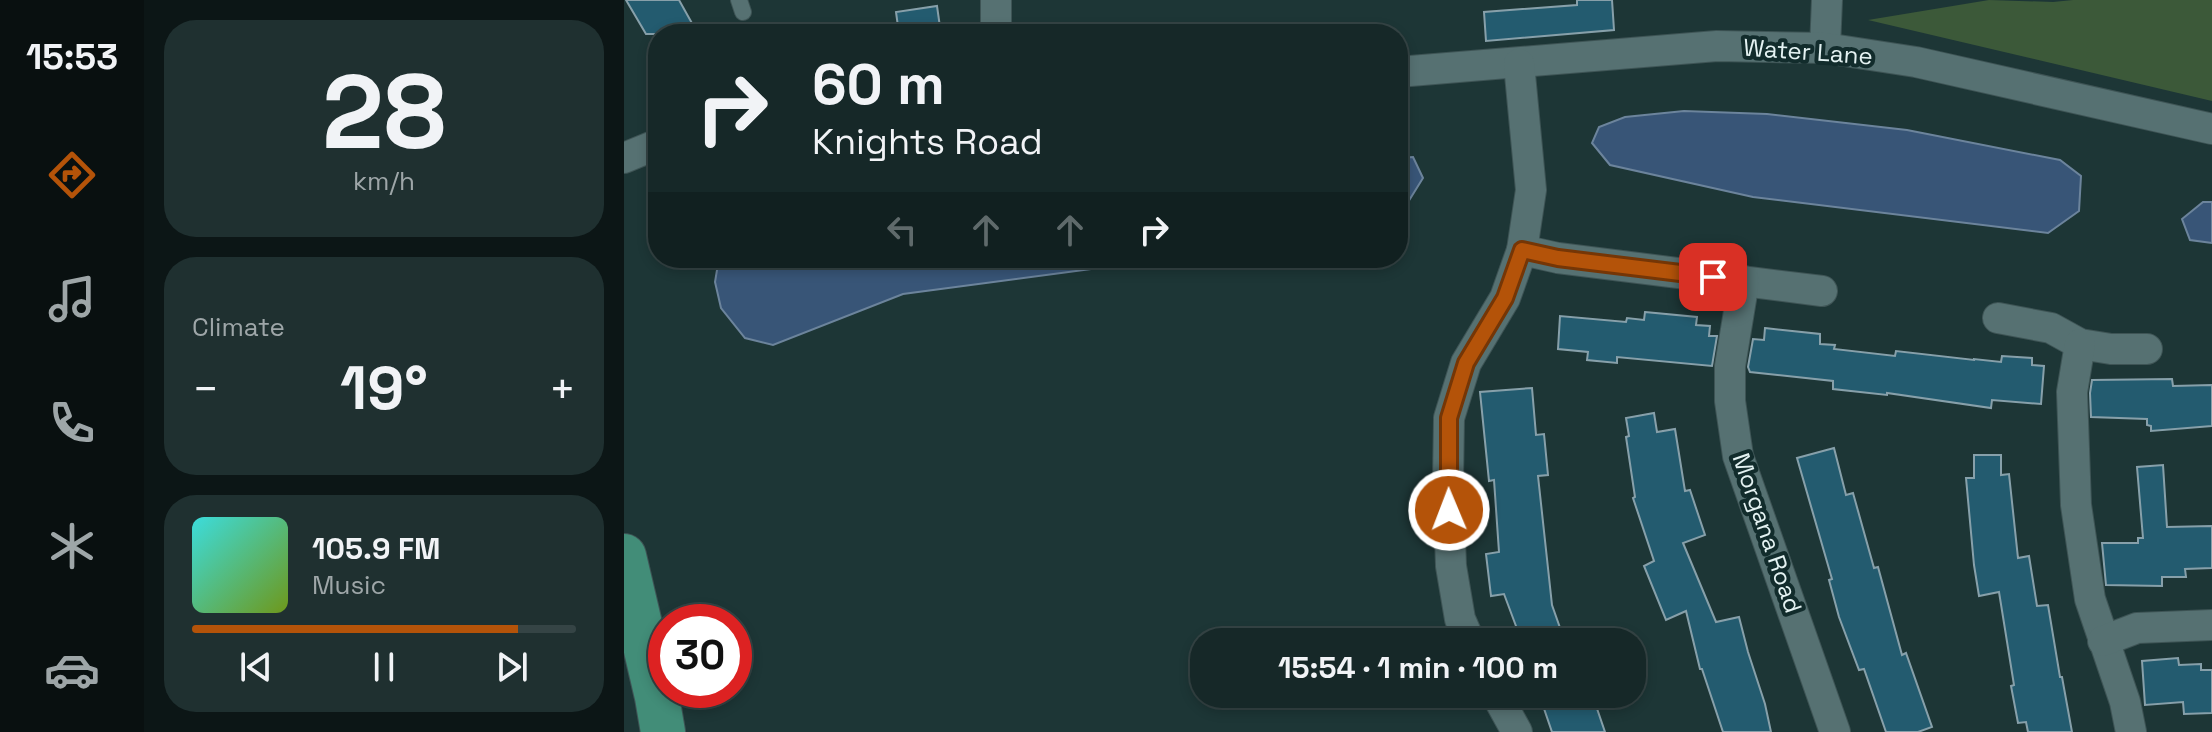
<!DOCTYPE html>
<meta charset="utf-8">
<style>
body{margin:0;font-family:"Space Grotesk",sans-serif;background:#1f3030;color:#f1f3f6;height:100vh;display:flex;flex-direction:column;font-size:30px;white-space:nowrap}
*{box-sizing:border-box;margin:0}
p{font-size:26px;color:#9ea6a8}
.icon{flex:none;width:44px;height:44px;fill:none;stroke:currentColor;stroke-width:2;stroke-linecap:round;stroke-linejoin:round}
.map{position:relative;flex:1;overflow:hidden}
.side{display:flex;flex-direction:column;gap:20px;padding:20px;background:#0c1616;width:480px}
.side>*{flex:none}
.hud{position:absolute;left:24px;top:24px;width:760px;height:244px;border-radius:32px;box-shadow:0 4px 12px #0003,0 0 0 2px #354445;background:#162828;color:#f1f3f6;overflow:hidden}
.speed{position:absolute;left:24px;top:604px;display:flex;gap:16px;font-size:40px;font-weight:700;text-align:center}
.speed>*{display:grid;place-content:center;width:104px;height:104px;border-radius:50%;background:#162828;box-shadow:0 4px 12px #0003,0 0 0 2px #354445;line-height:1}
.speed .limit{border:12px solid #d22;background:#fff;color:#111}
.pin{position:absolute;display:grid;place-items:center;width:68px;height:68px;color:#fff;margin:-34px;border-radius:16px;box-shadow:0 4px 12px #0006}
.me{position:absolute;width:88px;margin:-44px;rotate:359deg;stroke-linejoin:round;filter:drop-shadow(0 0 6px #0008)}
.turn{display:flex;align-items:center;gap:28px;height:168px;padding:0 32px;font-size:36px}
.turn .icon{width:104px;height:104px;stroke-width:2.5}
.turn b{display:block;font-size:56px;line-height:68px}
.lanes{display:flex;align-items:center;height:76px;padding:0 32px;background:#0003;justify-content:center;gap:40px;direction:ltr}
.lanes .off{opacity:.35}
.big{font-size:60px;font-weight:700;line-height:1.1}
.side .tile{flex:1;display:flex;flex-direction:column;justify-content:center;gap:12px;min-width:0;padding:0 28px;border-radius:32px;background:#1f3030}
.side .dial{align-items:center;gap:0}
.dial b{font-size:104px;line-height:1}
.song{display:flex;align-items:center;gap:24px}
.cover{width:96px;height:96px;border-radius:12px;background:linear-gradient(135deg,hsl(180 70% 55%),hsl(80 70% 35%))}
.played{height:8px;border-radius:4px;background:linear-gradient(90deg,#b45309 85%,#354445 85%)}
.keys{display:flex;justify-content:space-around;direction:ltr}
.heat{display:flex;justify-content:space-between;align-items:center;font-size:44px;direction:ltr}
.trip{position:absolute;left:566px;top:628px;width:456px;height:80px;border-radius:32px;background:#162828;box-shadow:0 4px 12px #0003,0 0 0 2px #354445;font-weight:700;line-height:80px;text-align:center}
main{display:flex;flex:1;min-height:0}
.tab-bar{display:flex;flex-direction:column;width:144px;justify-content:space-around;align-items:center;background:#091010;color:#9ea6a8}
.tab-bar .icon{width:56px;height:56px}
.tab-bar .active{color:#b45309}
.tab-bar b{font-size:36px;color:#f1f3f6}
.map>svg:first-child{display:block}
</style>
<main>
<nav class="tab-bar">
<b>15:53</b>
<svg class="icon active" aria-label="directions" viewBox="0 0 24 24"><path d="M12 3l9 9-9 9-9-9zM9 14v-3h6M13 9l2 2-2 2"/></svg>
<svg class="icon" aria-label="music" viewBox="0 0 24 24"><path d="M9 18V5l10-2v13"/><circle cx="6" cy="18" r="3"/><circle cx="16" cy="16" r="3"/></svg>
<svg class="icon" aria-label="phone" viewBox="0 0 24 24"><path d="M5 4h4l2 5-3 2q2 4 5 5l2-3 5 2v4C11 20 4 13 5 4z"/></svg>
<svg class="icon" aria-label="climate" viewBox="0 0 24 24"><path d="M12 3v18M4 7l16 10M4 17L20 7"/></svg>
<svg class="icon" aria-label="car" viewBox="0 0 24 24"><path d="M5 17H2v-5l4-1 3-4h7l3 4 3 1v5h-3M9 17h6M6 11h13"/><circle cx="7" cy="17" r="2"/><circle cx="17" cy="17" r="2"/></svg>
</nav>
<section class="side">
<div class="tile dial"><b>28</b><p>km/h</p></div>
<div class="tile"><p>Climate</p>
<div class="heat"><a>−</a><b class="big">19°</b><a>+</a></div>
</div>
<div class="tile">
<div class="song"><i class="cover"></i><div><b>105.9 FM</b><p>Music</p></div></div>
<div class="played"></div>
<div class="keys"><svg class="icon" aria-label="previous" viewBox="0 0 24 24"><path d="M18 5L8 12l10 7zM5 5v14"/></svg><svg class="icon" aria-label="pause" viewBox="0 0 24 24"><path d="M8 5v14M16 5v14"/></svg><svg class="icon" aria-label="next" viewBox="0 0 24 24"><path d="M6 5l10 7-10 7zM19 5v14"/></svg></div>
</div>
</section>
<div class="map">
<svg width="1588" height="732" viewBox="0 0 1588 732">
<rect width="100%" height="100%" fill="#1d3636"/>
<path fill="#3c5939" d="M1365 0 1429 2 1449 0H1588V101L1244 20Z"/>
<g fill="#385577" stroke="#6c849c" stroke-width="2">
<path d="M1060 111 1143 114 1283 130 1436 160 1457 176 1455 211 1424 233 1129 197 986 165 968 143 975 127 1001 117Z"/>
<path d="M789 157 799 178 781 207 774 211V158Z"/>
<path d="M1579 202H1588V243L1566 240 1558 219Z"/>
<path d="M95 258H550L279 294 149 345 121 338 97 308 91 282Z"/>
</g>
<g fill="#235b6f" stroke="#87a0aa" stroke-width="2">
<path d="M2 0H55L74 34H22Z"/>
<path d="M953 0H988L990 30 862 41 860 12 953 5Z"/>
<path d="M313 6 317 34H275L272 12Z"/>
<path d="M1021 312 1073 317 1072 325 1086 326 1085 336H1093L1088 366 993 357V363L963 360 964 352 934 349 936 316 1002 322 1003 318 1020 320Z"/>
<path d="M1141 328 1196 334V344L1211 345 1210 349 1271 356 1272 351 1350 360V359L1377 362 1378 356 1408 358V365L1420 366 1417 404 1368 400 1367 408 1263 393V395L1209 389V381L1126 372 1124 367 1129 339 1140 340Z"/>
<path d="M1548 379 1549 386 1588 385V426L1527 431V426L1523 425V419L1467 417 1466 393 1468 380Z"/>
<path d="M908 388 912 435 920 434 924 475 914 476 928 605 941 642H898L880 594 867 596 862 554 875 552 870 480 865 481 856 392Z"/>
<path d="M1030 413 1033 432 1051 429 1061 491 1066 490 1081 535 1059 543 1092 622 1115 617 1124 652 1141 704 1147 732H1099L1078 669H1076L1062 611 1042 620 1020 566 1030 561 1009 498 1011 497 1002 437 1005 436 1002 418Z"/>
<path d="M1210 448 1222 495 1229 493 1250 568 1254 567 1278 655 1282 653 1308 727 1294 732H1262L1240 669 1235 670 1215 617 1205 580 1208 579 1173 458Z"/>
<path d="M1350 455H1377V475L1385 474 1394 558 1405 556 1413 606 1424 605 1436 677H1438L1448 732H1404L1402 722 1394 723 1387 686 1390 685 1375 592 1355 596 1350 565 1342 478H1350Z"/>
<path d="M1539 465 1543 527 1588 526V568L1561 569 1562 577H1538V586L1482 585 1478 543H1514V538H1519L1513 467Z"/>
<path d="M1554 658 1555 665 1577 664V670H1588V713L1560 714 1559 702 1521 705 1518 661Z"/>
<path d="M915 694H968L981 732H928Z"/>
</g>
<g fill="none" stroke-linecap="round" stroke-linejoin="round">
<defs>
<path id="service" d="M115 0 119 12"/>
<g id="minor">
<path d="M372 0V34"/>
<path d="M1201 48 1203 0"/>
<path d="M774 72 1093 46 1201 48 1292 62 1588 129"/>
<path d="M0 158 34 144"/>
<path d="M898 250 934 258 1198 291"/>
<path d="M1120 281 1106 366V401L1114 456 1211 732"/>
<path d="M1374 318 1427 328 1456 344 1487 349H1523"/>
<path d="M1456 344 1448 392 1452 505 1466 599 1501 702 1507 732"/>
<path d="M1479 641 1513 628 1588 625"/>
<path d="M846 642 836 619 827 566 824 481 825 418 842 363 881 298 898 250 907 190 895 64"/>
<path d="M872 694 893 732"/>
</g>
<path id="trunk" d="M0 556 33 697 39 732"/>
</defs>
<use href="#service" stroke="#3e5455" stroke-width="18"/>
<use href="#minor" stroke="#3e5455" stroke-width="32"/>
<use href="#trunk" stroke="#3e5455" stroke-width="46"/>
<use href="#service" stroke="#567172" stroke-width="16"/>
<use href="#minor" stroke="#567172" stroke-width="30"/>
<use href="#trunk" stroke="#428d78" stroke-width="44"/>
</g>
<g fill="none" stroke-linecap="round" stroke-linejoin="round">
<defs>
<path id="route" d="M825 510V418L842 363 881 298 898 250 934 258 1089 277"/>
</defs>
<use href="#route" stroke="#753606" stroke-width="20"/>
<use href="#route" stroke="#b45309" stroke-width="14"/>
</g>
<g text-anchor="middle" stroke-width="8" stroke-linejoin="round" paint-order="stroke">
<g font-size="24" fill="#e4f2f2" stroke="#122c2c">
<text transform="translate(1184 52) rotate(4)" y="8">Water Lane</text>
<text transform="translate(1143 533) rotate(71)" y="8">Morgana Road</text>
</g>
</g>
</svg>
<div class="speed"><div class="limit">30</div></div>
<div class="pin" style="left:1089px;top:277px;background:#d93025"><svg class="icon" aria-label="arrive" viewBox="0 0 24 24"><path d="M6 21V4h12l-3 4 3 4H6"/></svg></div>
<svg class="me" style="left:825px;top:510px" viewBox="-20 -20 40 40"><circle r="17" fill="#b45309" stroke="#fff" stroke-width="3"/><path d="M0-11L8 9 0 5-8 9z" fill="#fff"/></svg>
<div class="trip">15:54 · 1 min · 100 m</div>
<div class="hud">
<div class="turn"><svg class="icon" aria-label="right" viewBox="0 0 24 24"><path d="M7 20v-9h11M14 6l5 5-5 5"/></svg><div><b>60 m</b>Knights Road</div></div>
<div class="lanes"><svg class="icon off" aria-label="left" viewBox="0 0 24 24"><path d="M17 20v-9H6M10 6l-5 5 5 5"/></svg><svg class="icon off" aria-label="ahead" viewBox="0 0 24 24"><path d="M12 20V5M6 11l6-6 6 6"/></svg><svg class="icon off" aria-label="ahead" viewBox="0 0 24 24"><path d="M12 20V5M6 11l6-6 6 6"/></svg><svg class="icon" aria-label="right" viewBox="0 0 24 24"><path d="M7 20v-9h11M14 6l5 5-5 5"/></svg></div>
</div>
</div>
</main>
